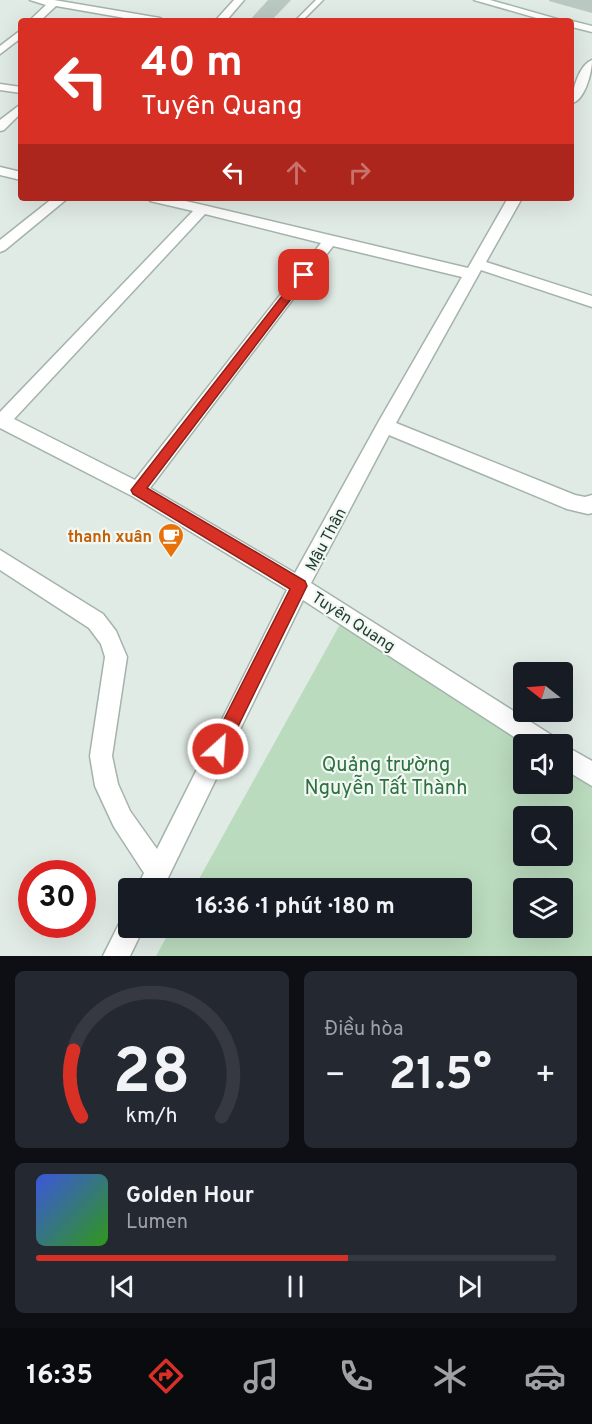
<!DOCTYPE html>
<html lang="vi">
<meta charset="utf-8">
<style>
body{margin:0;font-family:Overpass,sans-serif;background:#242831;color:#f1f3f6;height:100vh;display:flex;flex-direction:column;font-size:22px;white-space:nowrap}
*{box-sizing:border-box;margin:0}
p{font-size:20px;color:#9ea1a6}
.icon{flex:none;width:33px;height:33px;fill:none;stroke:currentColor;stroke-width:2;stroke-linecap:round;stroke-linejoin:round}
.map{position:relative;height:956px;overflow:hidden}
.sheet{display:flex;flex-direction:column;gap:15px;padding:15px;background:#0d0f14;flex:1}
.sheet>*{flex:none}
.banner{position:absolute;left:18px;top:18px;width:556px;height:183px;border-radius:6px;box-shadow:0 6px 24px #0002;background:#d93025;color:#fff;overflow:hidden}
.needle{width:39px;rotate:287deg}
.buttons{position:absolute;left:513px;top:662px;display:grid;gap:12px}
.buttons a{display:grid;place-items:center;width:60px;height:60px;border-radius:6px;background:#171b24;box-shadow:0 6px 24px #0002;font-size:30px}
.speed{position:absolute;left:18px;top:860px;display:flex;gap:12px;font-size:30px;font-weight:700;text-align:center}
.speed>*{display:grid;place-content:center;width:78px;height:78px;border-radius:50%;background:#171b24;box-shadow:0 6px 24px #0002;line-height:1}
.speed .limit{border:9px solid #d22;background:#fff;color:#111}
.pin{position:absolute;display:grid;place-items:center;width:51px;height:51px;color:#fff;margin:-26px;border-radius:12px;box-shadow:0 3px 9px #0006}
.me{position:absolute;width:66px;margin:-33px;rotate:26deg;stroke-linejoin:round;filter:drop-shadow(0 0 4px #0008)}
.turn{display:flex;align-items:center;gap:21px;height:126px;padding:0 24px;font-size:27px}
.turn .icon{width:78px;height:78px;stroke-width:2.5}
.turn b{display:block;font-size:42px;line-height:51px}
.lanes{display:flex;align-items:center;height:57px;padding:0 24px;background:#0003;justify-content:center;gap:30px;direction:ltr}
.lanes .off{opacity:.35}
.big{font-size:45px;font-weight:700;line-height:1.1}
.sheet .card{flex:1;display:flex;flex-direction:column;justify-content:center;gap:9px;min-width:0;padding:0 21px;border-radius:9px;background:#242831}
.sheet .dial{align-items:center;gap:0}
.dial svg{height:156px;overflow:visible;fill:none;stroke:#363941;stroke-width:7;stroke-linecap:round;text-anchor:middle}
.dial text{fill:#f1f3f6;stroke:none}
.song{display:flex;align-items:center;gap:18px}
.cover{width:72px;height:72px;border-radius:9px;background:linear-gradient(135deg,hsl(230 70% 55%),hsl(110 70% 35%))}
.played{height:6px;border-radius:3px;background:linear-gradient(90deg,#d93025 60%,#363941 60%)}
.keys{display:flex;justify-content:space-around;direction:ltr}
.heat{display:flex;justify-content:space-between;align-items:center;font-size:33px;direction:ltr}
.sheet .tiles{flex:1;display:grid;gap:15px;grid-template-columns:1fr 1fr}
.card:last-child{grid-column:span 2}
.trip{position:absolute;left:118px;top:878px;width:354px;height:60px;border-radius:6px;background:#171b24;box-shadow:0 6px 24px #0002;font-weight:700;line-height:60px;text-align:center}
.tabs{display:flex;height:96px;justify-content:space-around;align-items:center;background:#090b0e;color:#9ea1a6}
.tabs .icon{width:42px;height:42px}
.tabs .selected{color:#d93025}
.tabs b{font-size:27px;color:#f1f3f6}
.map>svg:first-child{display:block}
</style>
<div class="map">
<svg width="592" height="956" viewBox="0 0 592 956">
<rect width="100%" height="100%" fill="#e1ebe5"/>
<path fill="#badbbe" fill-rule="evenodd" d="M343 619 550 744H524V783H562L563 751 592 769V956H156L172 927H462V888H194ZM524 816H562V855H524ZM524 888H562V927H524Z"/>
<g fill="#b9c8c0">
<path d="M268 0H291L271 21H249Z"/>
<path d="M549 0H592V13L549 1Z"/>
</g>
<g fill="none" stroke-linecap="round" stroke-linejoin="round">
<defs>
<path id="lane" d="M316 0H323L302 21H295Z"/>
<g id="street">
<path d="M30 0H54L160 18 165 21H142L56 6 40 21H29L46 5Z"/>
<path d="M234 0H244L226 21H215Z"/>
<path d="M21 30V38L0 54V46Z"/>
<path d="M592 60C592 72 585 100 572 103 572 90 579 65 592 60Z"/>
<path d="M0 84 21 87V93L0 90Z"/>
<path d="M21 104V113L4 130 0 131V120Z"/>
<path d="M0 167 21 172V180L0 175Z"/>
<path d="M53 198H68L5 250 0 252V240Z"/>
<path d="M148 198H172L203 205 468 268 508 198H522L486 262 592 296V307L481 270 396 423 575 495 585 497 592 495V513L588 514 567 509 389 435 311 583 553 736 556 744H525L303 600 163 888H137L144 873 114 827 95 786 90 756 105 657 101 644 89 628 0 570V550L103 614 116 631 127 657 112 756 118 784 130 811 157 849 287 590 132 496 0 428V412L193 211 150 201ZM205 214 321 243 135 480 14 419ZM333 246 462 277 379 421 295 573 150 488Z"/>
<path d="M561 744H562L592 761V786L562 768Z"/>
<path d="M129 915V927H144L130 956H103L122 918Z"/>
</g>
<g id="secondary">
<path d="M474 0H490L564 21H547Z"/>
<path d="M572 21 592 26V32L572 27Z"/>
</g>
</defs>
<use href="#lane" stroke="#a4b3ab" stroke-width="3"/>
<use href="#street" stroke="#a4b3ab" stroke-width="3"/>
<use href="#secondary" stroke="#a2b9ae" stroke-width="3"/>
<use href="#lane" fill="#fff" fill-rule="evenodd"/>
<use href="#street" fill="#fff" fill-rule="evenodd"/>
<use href="#secondary" fill="#fff" fill-rule="evenodd"/>
</g>
<path fill="#d93025" stroke="#8d1f18" stroke-width="1.5" d="M304 271 307 273V278L147 488 305 581 307 586 224 755 218 758 212 755 210 749 212 743 290 589 133 494 131 490 300 273Z"/>
<defs>
<symbol id="cafe-pin" viewBox="-11 -11 22 30"><path d="M0 17L-7.5 6A9.5 9.5 0 1 1 7.5 6Z" fill="#e8710a" stroke="#f1f8f3"/><path d="M-5.5-4.5H6V0H3Q3 3.5 0 3.5H-2.5Q-5.5 3.5-5.5 0ZM3-3.2v2h1.7v-2ZM-6 4.5H4V6H-6Z" fill="#fff"/></symbol>
</defs>
<g fill-rule="evenodd">
<use href="#cafe-pin" x="156" y="521" width="30" height="40"/>
</g>
<g text-anchor="middle" stroke-width="4.5" stroke-linejoin="round" paint-order="stroke">
<g font-size="16" font-weight="bold" fill="#c56008" stroke="#f1f8f3" text-anchor="end">
<text x="152" y="542">thanh xuân</text>
</g>
<g font-size="16" fill="#223b30" stroke="#f1f8f3">
<text transform="translate(325 539) rotate(-62)" y="6">Mậu Thân</text>
<text transform="translate(354 621) rotate(33)" y="6">Tuyên Quang</text>
</g>
<g font-size="20" fill="#2e703e" stroke="#f1f8f3">
<text x="386" y="771">Quảng trường<tspan x="386" dy="23">Nguyễn Tất Thành</tspan></text>
</g>
</g>
</svg>
<div class="buttons">
<a><svg class="needle" viewBox="-14 -14 28 28"><path d="M0-13l5 13h-10z" fill="#e53935"/><path d="M0 13l5-13h-10z" fill="#9ea1a6"/></svg></a>
<a><svg class="icon" aria-label="sound" viewBox="0 0 24 24"><path d="M4 9h4l5-4v14l-5-4H4zM17 9q2 3 0 6"/></svg></a>
<a><svg class="icon" aria-label="search" viewBox="0 0 24 24"><circle cx="10" cy="10" r="6"/><path d="M15 15l6 6"/></svg></a>
<a><svg class="icon" aria-label="layers" viewBox="0 0 24 24"><path d="M12 4l9 5-9 5-9-5zM3 14l9 5 9-5"/></svg></a>
</div>
<div class="speed"><div class="limit">30</div></div>
<div class="pin" style="left:304px;top:275px;background:#d93025"><svg class="icon" aria-label="arrive" viewBox="0 0 24 24"><path d="M6 21V4h12l-3 4 3 4H6"/></svg></div>
<svg class="me" style="left:218px;top:749px" viewBox="-20 -20 40 40"><circle r="17" fill="#d93025" stroke="#fff" stroke-width="3"/><path d="M0-11L8 9 0 5-8 9z" fill="#fff"/></svg>
<div class="trip">16:36 · 1 phút · 180 m</div>
<div class="banner">
<div class="turn"><svg class="icon" aria-label="left" viewBox="0 0 24 24"><path d="M17 20v-9H6M10 6l-5 5 5 5"/></svg><div><b>40 m</b>Tuyên Quang</div></div>
<div class="lanes"><svg class="icon" aria-label="left" viewBox="0 0 24 24"><path d="M17 20v-9H6M10 6l-5 5 5 5"/></svg><svg class="icon off" aria-label="ahead" viewBox="0 0 24 24"><path d="M12 20V5M6 11l6-6 6 6"/></svg><svg class="icon off" aria-label="right" viewBox="0 0 24 24"><path d="M7 20v-9h11M14 6l5 5-5 5"/></svg></div>
</div>
</div>
<section class="sheet">
<div class="tiles">
<div class="card dial"><svg viewBox="0 0 100 80">
<path d="M14 69A42 42 0 1 1 86 69"/>
<path d="M14 69A42 42 0 0 1 10 35" stroke="#d93025"/>
<text x="50" y="56" font-size="32" font-weight="700">28</text>
<text x="50" y="72" font-size="11">km/h</text>
</svg></div>
<div class="card"><p>Điều hòa</p>
<div class="heat"><a>−</a><b class="big">21.5°</b><a>+</a></div>
</div>
<div class="card">
<div class="song"><i class="cover"></i><div><b>Golden Hour</b><p>Lumen</p></div></div>
<div class="played"></div>
<div class="keys"><svg class="icon" aria-label="previous" viewBox="0 0 24 24"><path d="M18 5L8 12l10 7zM5 5v14"/></svg><svg class="icon" aria-label="pause" viewBox="0 0 24 24"><path d="M8 5v14M16 5v14"/></svg><svg class="icon" aria-label="next" viewBox="0 0 24 24"><path d="M6 5l10 7-10 7zM19 5v14"/></svg></div>
</div>
</div>
</section>
<nav class="tabs">
<b>16:35</b>
<svg class="icon selected" aria-label="directions" viewBox="0 0 24 24"><path d="M12 3l9 9-9 9-9-9zM9 14v-3h6M13 9l2 2-2 2"/></svg>
<svg class="icon" aria-label="music" viewBox="0 0 24 24"><path d="M9 18V5l10-2v13"/><circle cx="6" cy="18" r="3"/><circle cx="16" cy="16" r="3"/></svg>
<svg class="icon" aria-label="phone" viewBox="0 0 24 24"><path d="M5 4h4l2 5-3 2q2 4 5 5l2-3 5 2v4C11 20 4 13 5 4z"/></svg>
<svg class="icon" aria-label="climate" viewBox="0 0 24 24"><path d="M12 3v18M4 7l16 10M4 17L20 7"/></svg>
<svg class="icon" aria-label="car" viewBox="0 0 24 24"><path d="M5 17H2v-5l4-1 3-4h7l3 4 3 1v5h-3M9 17h6M6 11h13"/><circle cx="7" cy="17" r="2"/><circle cx="17" cy="17" r="2"/></svg>
</nav>
